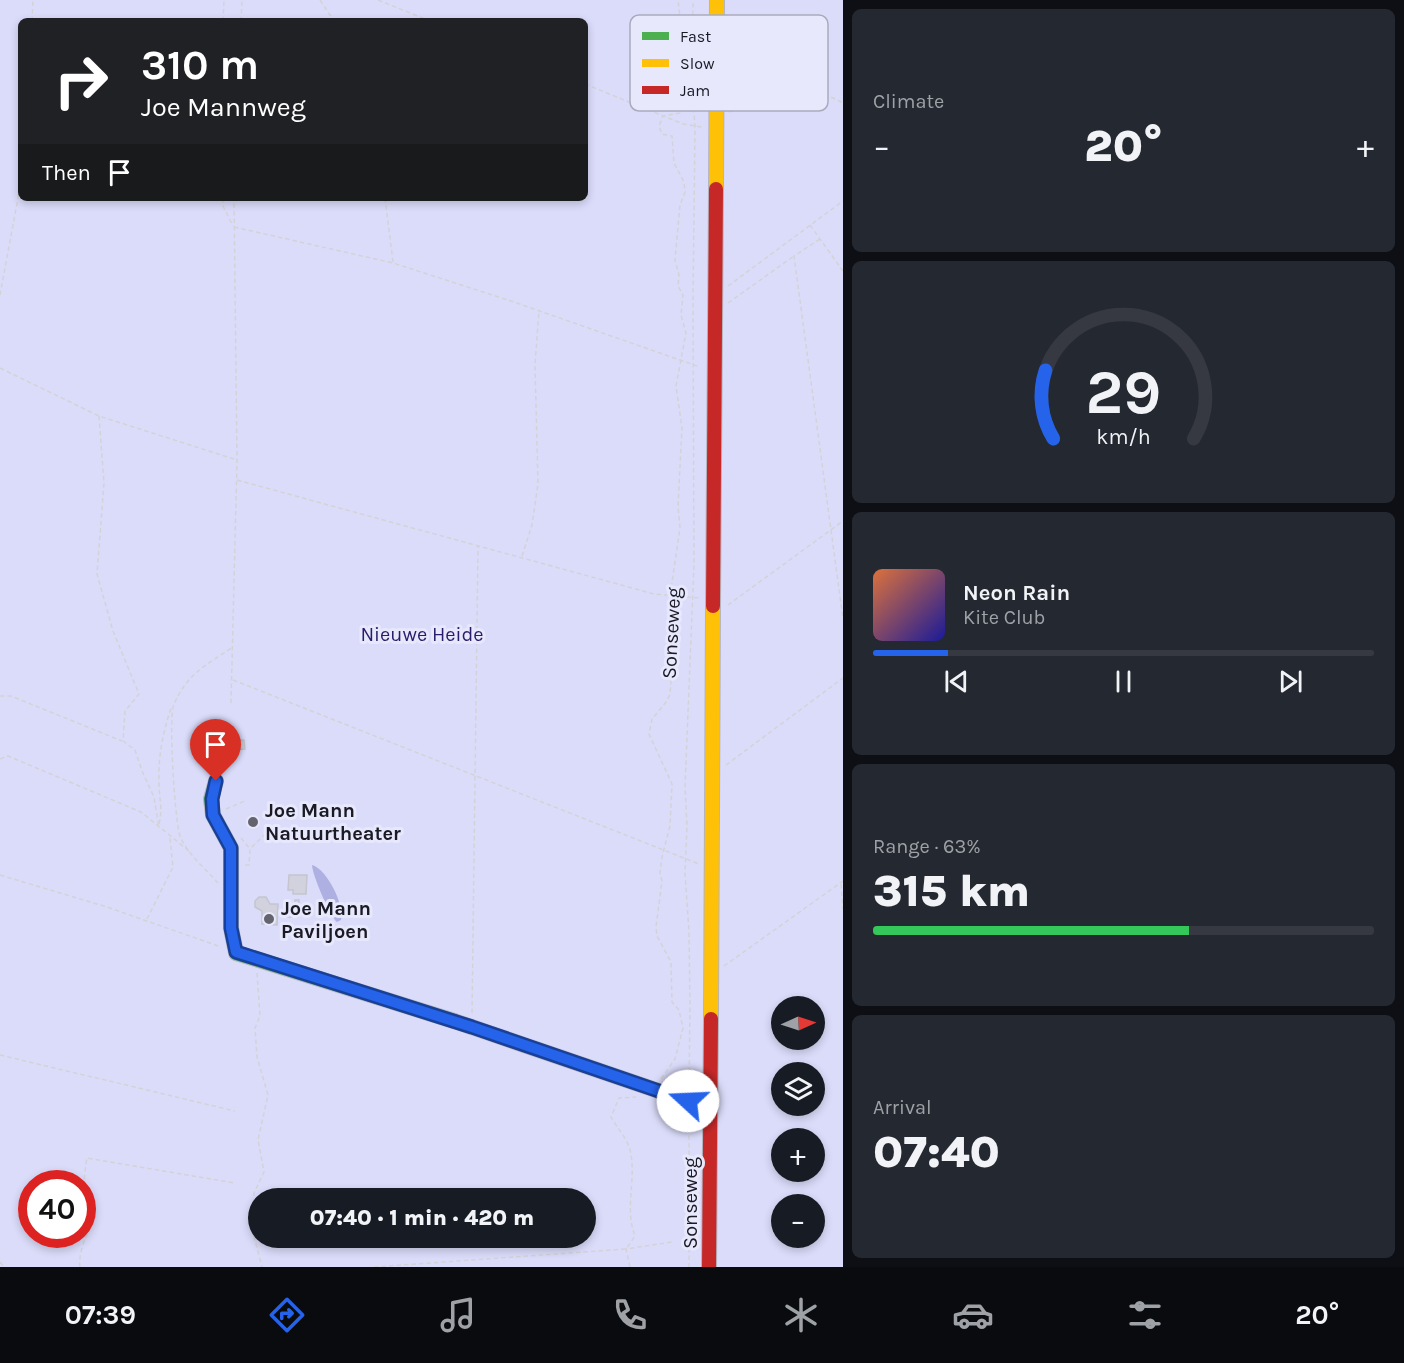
<!DOCTYPE html>
<meta charset="utf-8">
<style>
body{margin:0;font-family:Karla,sans-serif;background:#242831;color:#f1f3f6;height:100vh;display:flex;flex-direction:column;font-size:22px;white-space:nowrap}
*{box-sizing:border-box;margin:0}
p{font-size:20px;color:#9ea1a6}
.icon{flex:none;width:33px;height:33px;fill:none;stroke:currentColor;stroke-width:2;stroke-linecap:round;stroke-linejoin:round}
.map{position:relative;flex:1;overflow:hidden}
.side{display:flex;flex-direction:column;gap:9px;padding:9px;background:#0d0f14;width:561px}
.side>*{flex:none}
.banner{position:absolute;left:18px;top:18px;width:570px;height:183px;border-radius:9px;box-shadow:0 3px 9px #0003;background:#202124;color:#fff;overflow:hidden}
.needle{width:39px;rotate:87deg}
.tools{position:absolute;left:771px;top:996px;display:grid;gap:12px}
.tools a{display:grid;place-items:center;width:54px;height:54px;border-radius:50%;background:#171b24;box-shadow:0 3px 9px #0003;font-size:30px}
.speed{position:absolute;left:18px;top:1170px;display:flex;gap:12px;font-size:30px;font-weight:700;text-align:center}
.speed>*{display:grid;place-content:center;width:78px;height:78px;border-radius:50%;background:#171b24;box-shadow:0 3px 9px #0003;line-height:1}
.speed .limit{border:9px solid #d22;background:#fff;color:#111}
.pin{position:absolute;display:grid;place-items:center;width:51px;height:51px;color:#fff;margin:-62px -26px;border-radius:50% 50% 50% 0;rotate:-45deg;box-shadow:0 0 6px #0007}
.pin .icon{rotate:45deg}
.me{position:absolute;width:66px;margin:-33px;rotate:290deg;stroke-linejoin:round;filter:drop-shadow(0 0 4px #0008)}
.turn{display:flex;align-items:center;gap:21px;height:126px;padding:0 24px;font-size:27px}
.turn .icon{width:78px;height:78px;stroke-width:2.5}
.turn b{display:block;font-size:42px;line-height:51px}
.then{display:flex;align-items:center;height:57px;padding:0 24px;background:#0003;gap:12px;font-size:22px}
.big{font-size:45px;font-weight:800;line-height:1.1}
.side .widget{flex:1;display:flex;flex-direction:column;justify-content:center;gap:9px;min-width:0;padding:0 21px;border-radius:9px;background:#242831}
.side .dial{align-items:center;gap:0}
.dial svg{height:156px;overflow:visible;fill:none;stroke:#363941;stroke-width:7;stroke-linecap:round;text-anchor:middle}
.dial text{fill:#f1f3f6;stroke:none}
.song{display:flex;align-items:center;gap:18px}
.cover{width:72px;height:72px;border-radius:9px;background:linear-gradient(135deg,hsl(20 70% 55%),hsl(240 70% 35%))}
.played{height:6px;border-radius:3px;background:linear-gradient(90deg,#2563eb 15%,#363941 15%)}
.keys{display:flex;justify-content:space-around;direction:ltr}
.heat{display:flex;justify-content:space-between;align-items:center;font-size:33px;direction:ltr}
.charge{height:9px;border-radius:4px;background:linear-gradient(90deg,#34c759 63%,#363941 0)}
.trip{position:absolute;left:248px;top:1188px;width:348px;height:60px;border-radius:30px;background:#171b24;box-shadow:0 3px 9px #0003;font-weight:800;line-height:60px;text-align:center}
.dock{display:flex;height:96px;justify-content:space-around;align-items:center;background:#090b0e;color:#9ea1a6}
.dock .icon{width:42px;height:42px}
.dock .selected{color:#2563eb}
.dock b{font-size:27px;color:#f1f3f6}
main{display:flex;flex:1;min-height:0}
.map>svg:first-child{display:block}
</style>
<main>
<div class="map">
<svg width="843" height="1267" viewBox="0 0 843 1267">
<rect width="100%" height="100%" fill="#ececf7"/>
<path fill="#dbdcfa" fill-rule="evenodd" d="M0 0H843V1267H0ZM21 21H585V198H21ZM782 1006H814V1040H782ZM782 1072H814V1106H782ZM782 1138H814V1172H782ZM32 1184H82V1234H32ZM258 1198H585V1238H258ZM782 1204H814V1238H782Z"/>
<path fill="#afb0e2" d="M312 865C327 869 345 906 341 920L337 922C330 917 312 874 312 865Z"/>
<g fill="#d1d2dd" stroke="#c4c5cf" stroke-width="1.5">
<path d="M231 730 232 741 244 740 245 749 232 750V761H224L223 731Z"/>
<path d="M289 875H307L306 894H293V890H288Z"/>
<path d="M259 897H266L270 904H278L277 925 262 924V911L255 907V901Z"/>
<path d="M295 900H299L298 917H287V905H295Z"/>
</g>
<g fill="none" stroke-linecap="round" stroke-linejoin="round">
<defs>
<path id="fast" d="M216 781 211 799 213 815 231 848V928L236 953 454 1021"/>
<g id="slow">
<path d="M716 189 717 0"/>
<path d="M711 1019 713 606"/>
</g>
<g id="jam">
<path d="M713 606 716 189"/>
<path d="M454 1021 688 1101 710 1104"/>
<path d="M709 1267 711 1019"/>
</g>
</defs>
<use href="#fast" stroke="#b4b4bf" stroke-width="16"/>
<use href="#slow" stroke="#b4b4bf" stroke-width="16"/>
<use href="#jam" stroke="#b4b4bf" stroke-width="16"/>
<g stroke="#d3d3d7" stroke-width="1.5" stroke-dasharray="4.5 3" stroke-linecap="butt">
<path d="M320 0 334 21"/>
<path d="M378 0 430 21"/>
<path d="M32 21 33 0"/>
<path d="M223 21 224 0"/>
<path d="M241 21 242 0"/>
<path d="M585 84 683 124 702 127"/>
<path d="M729 112C767 101 806 81 843 103"/>
<path d="M223 198V206L233 226"/>
<path d="M385 198 393 262"/>
<path d="M810 225 843 271"/>
<path d="M234 227 393 263 511 301 700 367"/>
<path d="M820 239 794 256 843 619"/>
<path d="M728 286 843 201"/>
<path d="M0 295 21 182"/>
<path d="M728 303 794 256"/>
<path d="M0 368 99 416 237 460"/>
<path d="M99 416 104 483 97 574 113 631 139 694 125 711 123 741 135 750 142 771 154 797 159 828"/>
<path d="M237 480 654 594 700 598"/>
<path d="M522 556 532 525 538 484 535 365 539 311"/>
<path d="M728 605 843 521"/>
<path d="M233 680 699 864"/>
<path d="M0 696H11L122 741"/>
<path d="M231 703 237 460 234 198"/>
<path d="M0 759 8 756 141 812 189 851"/>
<path d="M726 765 843 678"/>
<path d="M226 809 245 801"/>
<path d="M159 824C163 809 159 798 159 782 158 757 163 732 171 708"/>
<path d="M241 838 250 849"/>
<path d="M245 865H249L250 849 265 834"/>
<path d="M0 875 107 907 221 947"/>
<path d="M218 883C206 869 187 854 180 836 175 823 168 715 174 704 188 673 206 665 233 647"/>
<path d="M841 884 843 909"/>
<path d="M147 919 173 867 170 838"/>
<path d="M724 966 843 881"/>
<path d="M257 973 260 1016 255 1028 257 1057 268 1095 258 1140 264 1172 254 1193 252 1229 262 1267"/>
<path d="M472 1013 478 546"/>
<path d="M0 1055 235 1111"/>
<path d="M661 1079 675 1059 683 1028 679 1010 672 1002 671 962 657 936 656 927 662 881 660 873 662 857 670 826 672 784 649 734 652 719 667 701 670 694 675 631 670 596 680 528 678 506 682 428 676 386 686 333 681 315 683 295 678 286 679 275 675 260 680 205 685 192 684 182 674 163 672 136 662 134 659 126 663 116 680 113 678 89 682 56 676 38 680 17 678 0"/>
<path d="M689 1087 690 1006 689 932 685 873 687 826 685 787 694 564 693 300 695 127 692 84 693 0"/>
<path d="M689 1113V1267"/>
<path d="M0 1262 4 1267"/>
<path d="M80 1267C78 1258 84 1239 89 1231 82 1211 83 1179 87 1158L234 1183"/>
<path d="M374 1267 626 1249 635 1236C624 1208 637 1179 630 1150 627 1138 617 1128 611 1117L619 1098 636 1097"/>
<path d="M630 1267 626 1249 672 1242"/>
</g>
<use href="#fast" stroke="#4caf50" stroke-width="14"/>
<use href="#slow" stroke="#ffc107" stroke-width="14"/>
<use href="#jam" stroke="#c62828" stroke-width="14"/>
</g>
<g fill="none" stroke-linecap="round" stroke-linejoin="round">
<defs>
<path id="route" d="M216 781 212 799 213 815 231 848V928L236 952 472 1027 688 1101"/>
</defs>
<use href="#route" stroke="#184099" stroke-width="15"/>
<use href="#route" stroke="#2563eb" stroke-width="10"/>
</g>
<g fill="#64646e" stroke="#e7e8fc" stroke-width="2">
<circle cx="253" cy="822" r="6"/>
<circle cx="269" cy="919" r="6"/>
</g>
<g text-anchor="middle" stroke-width="6" stroke-linejoin="round" paint-order="stroke">
<g font-size="20" fill="#1a1a25" stroke="#e7e8fc">
<text transform="translate(671 633) rotate(-87)" y="7">Sonseweg</text>
<text transform="translate(690 1203) rotate(-90)" y="7">Sonseweg</text>
</g>
<g font-size="20" fill="#291c6a" stroke="#e7e8fc">
<text x="422" y="641">Nieuwe Heide</text>
</g>
<g font-size="20" font-weight="bold" fill="#1a1a25" stroke="#e7e8fc" text-anchor="start">
<text x="265" y="817">Joe Mann<tspan x="265" dy="23">Natuurtheater</tspan></text>
<text x="281" y="915">Joe Mann<tspan x="281" dy="23">Paviljoen</tspan></text>
</g>
</g>
<rect x="630" y="15" width="198" height="96" rx="9" fill="#e7e8fc" stroke="#aaaabc" stroke-width="1.5"/>
<rect x="642" y="32" width="27" height="8" fill="#4caf50"/>
<rect x="642" y="59" width="27" height="8" fill="#ffc107"/>
<rect x="642" y="86" width="27" height="8" fill="#c62828"/>
<g font-size="16" fill="#1a1a25">
<text x="680" y="42">Fast</text>
<text x="680" y="69">Slow</text>
<text x="680" y="96">Jam</text>
</g>
</svg>
<div class="tools">
<a><svg class="needle" viewBox="-14 -14 28 28"><path d="M0-13l5 13h-10z" fill="#e53935"/><path d="M0 13l5-13h-10z" fill="#9ea1a6"/></svg></a>
<a><svg class="icon" aria-label="layers" viewBox="0 0 24 24"><path d="M12 4l9 5-9 5-9-5zM3 14l9 5 9-5"/></svg></a>
<a>+</a>
<a>−</a>
</div>
<div class="speed"><div class="limit">40</div></div>
<div class="pin" style="left:216px;top:781px;background:#d93025"><svg class="icon" aria-label="arrive" viewBox="0 0 24 24"><path d="M6 21V4h12l-3 4 3 4H6"/></svg></div>
<svg class="me" style="left:688px;top:1101px" viewBox="-20 -20 40 40"><circle r="19" fill="#fff"/><path d="M0-13L10 11 0 6-10 11z" fill="#2563eb"/></svg>
<div class="trip">07:40 · 1 min · 420 m</div>
<div class="banner">
<div class="turn"><svg class="icon" aria-label="right" viewBox="0 0 24 24"><path d="M7 20v-9h11M14 6l5 5-5 5"/></svg><div><b>310 m</b>Joe Mannweg</div></div>
<div class="then">Then<svg class="icon" aria-label="arrive" viewBox="0 0 24 24"><path d="M6 21V4h12l-3 4 3 4H6"/></svg></div>
</div>
</div>
<section class="side">
<div class="widget"><p>Climate</p>
<div class="heat"><a>−</a><b class="big">20°</b><a>+</a></div>
</div>
<div class="widget dial"><svg viewBox="0 0 100 80">
<path d="M14 69A42 42 0 1 1 86 69"/>
<path d="M14 69A42 42 0 0 1 10 34" stroke="#2563eb"/>
<text x="50" y="56" font-size="32" font-weight="700">29</text>
<text x="50" y="72" font-size="11">km/h</text>
</svg></div>
<div class="widget">
<div class="song"><i class="cover"></i><div><b>Neon Rain</b><p>Kite Club</p></div></div>
<div class="played"></div>
<div class="keys"><svg class="icon" aria-label="previous" viewBox="0 0 24 24"><path d="M18 5L8 12l10 7zM5 5v14"/></svg><svg class="icon" aria-label="pause" viewBox="0 0 24 24"><path d="M8 5v14M16 5v14"/></svg><svg class="icon" aria-label="next" viewBox="0 0 24 24"><path d="M6 5l10 7-10 7zM19 5v14"/></svg></div>
</div>
<div class="widget"><p>Range · 63%</p><b class="big">315 km</b><div class="charge"></div></div>
<div class="widget"><p>Arrival</p><b class="big">07:40</b></div>
</section>
</main>
<nav class="dock">
<b>07:39</b>
<svg class="icon selected" aria-label="directions" viewBox="0 0 24 24"><path d="M12 3l9 9-9 9-9-9zM9 14v-3h6M13 9l2 2-2 2"/></svg>
<svg class="icon" aria-label="music" viewBox="0 0 24 24"><path d="M9 18V5l10-2v13"/><circle cx="6" cy="18" r="3"/><circle cx="16" cy="16" r="3"/></svg>
<svg class="icon" aria-label="phone" viewBox="0 0 24 24"><path d="M5 4h4l2 5-3 2q2 4 5 5l2-3 5 2v4C11 20 4 13 5 4z"/></svg>
<svg class="icon" aria-label="climate" viewBox="0 0 24 24"><path d="M12 3v18M4 7l16 10M4 17L20 7"/></svg>
<svg class="icon" aria-label="car" viewBox="0 0 24 24"><path d="M5 17H2v-5l4-1 3-4h7l3 4 3 1v5h-3M9 17h6M6 11h13"/><circle cx="7" cy="17" r="2"/><circle cx="17" cy="17" r="2"/></svg>
<svg class="icon" aria-label="filters" viewBox="0 0 24 24"><path d="M4 7h16M4 17h16"/><circle cx="9" cy="7" r="2"/><circle cx="15" cy="17" r="2"/></svg>
<b>20°</b>
</nav>
